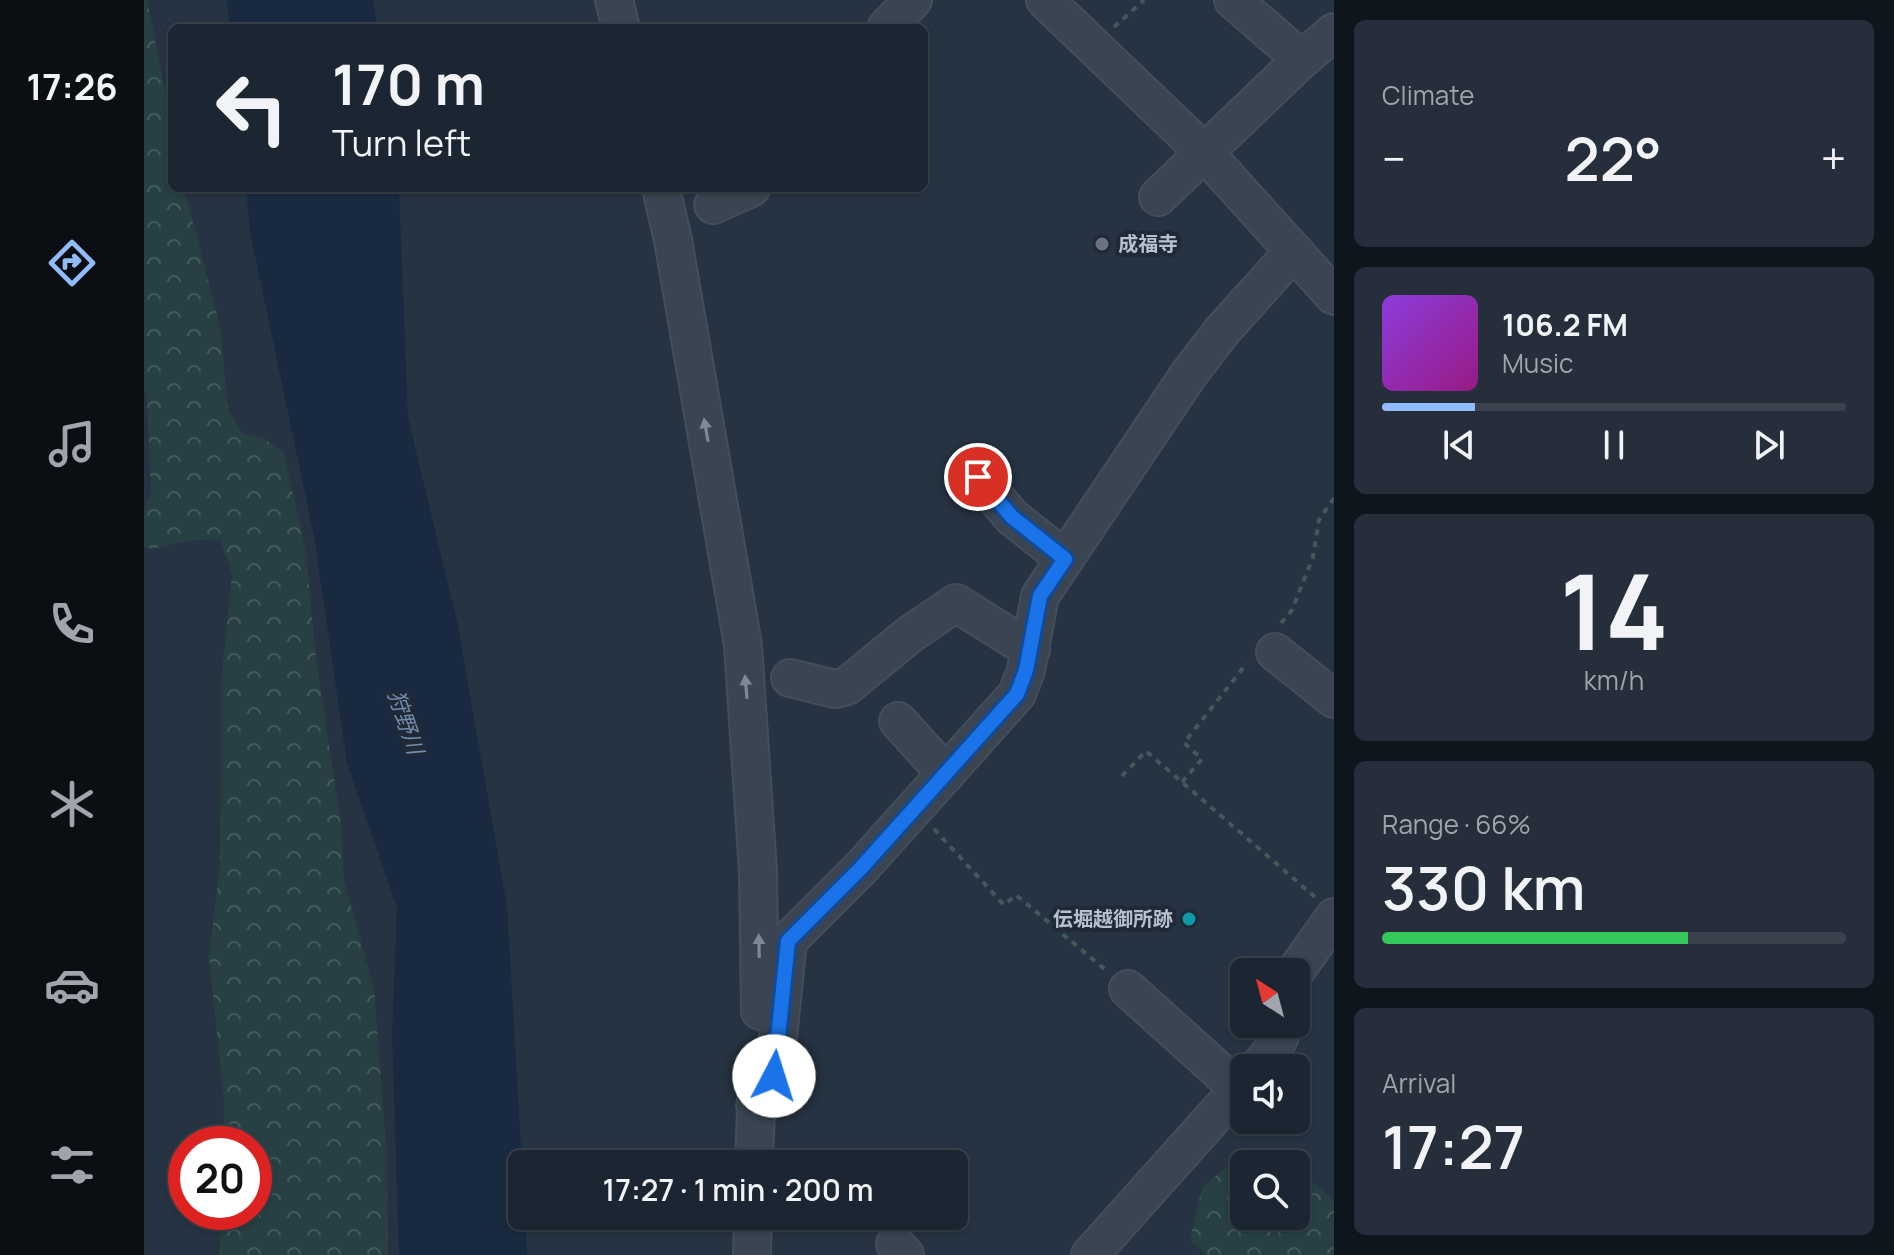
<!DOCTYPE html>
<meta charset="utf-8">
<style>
body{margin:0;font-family:Manrope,"Noto Sans JP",sans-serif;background:#252e3a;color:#f1f3f6;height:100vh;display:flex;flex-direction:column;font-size:30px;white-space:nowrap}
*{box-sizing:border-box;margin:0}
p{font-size:26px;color:#a0a5ac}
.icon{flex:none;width:44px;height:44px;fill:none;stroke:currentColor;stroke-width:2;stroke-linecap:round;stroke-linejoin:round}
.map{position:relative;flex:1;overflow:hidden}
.drawer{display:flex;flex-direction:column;gap:20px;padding:20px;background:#0f151c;width:560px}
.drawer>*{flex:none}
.hud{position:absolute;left:24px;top:24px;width:760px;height:168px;border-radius:12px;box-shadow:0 2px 6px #0004,0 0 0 2px #3a434d;background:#1c2632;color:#f1f3f6;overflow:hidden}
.needle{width:52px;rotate:324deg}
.tools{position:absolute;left:1086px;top:958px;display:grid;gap:16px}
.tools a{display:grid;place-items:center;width:80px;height:80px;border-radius:12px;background:#1c2632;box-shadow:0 2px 6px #0004,0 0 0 2px #3a434d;font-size:40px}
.speed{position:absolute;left:24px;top:1126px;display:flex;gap:16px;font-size:40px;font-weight:700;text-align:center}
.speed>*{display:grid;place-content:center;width:104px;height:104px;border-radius:50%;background:#1c2632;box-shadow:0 2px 6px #0004,0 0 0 2px #3a434d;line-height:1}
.speed .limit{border:12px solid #d22;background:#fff;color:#111}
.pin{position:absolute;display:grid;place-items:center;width:68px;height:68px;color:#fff;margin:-34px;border:4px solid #fff;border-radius:50%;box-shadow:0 2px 8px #0007}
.me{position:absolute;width:88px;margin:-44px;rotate:5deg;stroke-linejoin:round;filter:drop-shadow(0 0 6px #0008)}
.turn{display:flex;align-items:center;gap:28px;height:168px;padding:0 32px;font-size:36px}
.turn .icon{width:104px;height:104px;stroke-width:2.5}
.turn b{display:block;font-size:56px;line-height:68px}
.big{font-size:60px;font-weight:600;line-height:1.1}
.drawer .card{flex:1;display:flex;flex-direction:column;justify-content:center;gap:12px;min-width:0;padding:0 28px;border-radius:12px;background:#252e3a}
.drawer .dial{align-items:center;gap:0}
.dial b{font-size:104px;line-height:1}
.song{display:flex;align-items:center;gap:24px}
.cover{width:96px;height:96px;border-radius:12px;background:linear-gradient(135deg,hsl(270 70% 55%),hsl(310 70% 35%))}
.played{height:8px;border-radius:4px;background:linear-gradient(90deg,#90bbf8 20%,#3a434d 20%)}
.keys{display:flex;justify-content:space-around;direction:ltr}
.heat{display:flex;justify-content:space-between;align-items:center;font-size:44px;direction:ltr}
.charge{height:12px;border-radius:6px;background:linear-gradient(90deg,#34c759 66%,#3a434d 0)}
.trip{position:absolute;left:364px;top:1150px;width:460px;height:80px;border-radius:12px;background:#1c2632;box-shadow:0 2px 6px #0004,0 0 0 2px #3a434d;font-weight:600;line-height:80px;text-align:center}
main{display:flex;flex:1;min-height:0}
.dock{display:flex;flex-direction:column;width:144px;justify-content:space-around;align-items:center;background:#0b0f14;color:#a0a5ac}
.dock .icon{width:56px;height:56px}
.dock .on{color:#90bbf8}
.dock b{font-size:36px;color:#f1f3f6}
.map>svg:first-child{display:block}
</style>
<main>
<nav class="dock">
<b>17:26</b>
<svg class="icon on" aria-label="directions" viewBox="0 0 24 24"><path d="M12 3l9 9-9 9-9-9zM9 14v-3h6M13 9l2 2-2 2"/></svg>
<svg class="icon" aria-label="music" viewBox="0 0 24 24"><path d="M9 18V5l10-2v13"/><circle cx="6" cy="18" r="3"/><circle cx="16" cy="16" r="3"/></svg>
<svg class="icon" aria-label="phone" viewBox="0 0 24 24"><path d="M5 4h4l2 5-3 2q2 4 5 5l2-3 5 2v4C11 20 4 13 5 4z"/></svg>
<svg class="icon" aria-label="climate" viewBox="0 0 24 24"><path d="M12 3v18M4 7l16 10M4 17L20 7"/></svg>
<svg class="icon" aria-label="car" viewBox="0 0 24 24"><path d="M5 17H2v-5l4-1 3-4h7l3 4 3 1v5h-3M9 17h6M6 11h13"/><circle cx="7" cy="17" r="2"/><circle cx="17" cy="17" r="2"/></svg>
<svg class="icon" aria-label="filters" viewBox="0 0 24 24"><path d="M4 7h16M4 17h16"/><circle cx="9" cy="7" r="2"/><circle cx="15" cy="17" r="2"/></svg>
</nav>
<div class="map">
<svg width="1190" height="1255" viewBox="0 0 1190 1255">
<defs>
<pattern id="forest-crowns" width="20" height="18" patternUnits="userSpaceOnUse" patternTransform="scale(2)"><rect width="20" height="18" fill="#284043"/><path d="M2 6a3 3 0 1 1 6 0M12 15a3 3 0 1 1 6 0" fill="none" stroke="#455a5d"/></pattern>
</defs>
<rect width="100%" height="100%" fill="#263342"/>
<g fill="url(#forest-crowns)">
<path d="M0 0H3L28 125V188H40L76 326 84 409 98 433 119 438 140 453 162 551 171 651 197 825 200 880 230 989 243 1158 244 1255H76L77 1212H110V1144H79L80 1100 65 957 76 864 78 674 88 574 76 539 42 541 8 549 0 547V510L7 491 3 399 0 388Z"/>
<path d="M1094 1157 1146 1164H1100V1216H1152V1168L1190 1201V1255H1063L1046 1240 1058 1188Z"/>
</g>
<g fill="#192a40">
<path d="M83 0H229L234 28H86Z"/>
<path d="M102 188H255L264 418 313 621 363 906 378 1164V1216H381L383 1255H255L248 1033 253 908 203 763 170 536 106 232Z"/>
</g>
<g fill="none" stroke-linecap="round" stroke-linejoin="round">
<defs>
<g id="minor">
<path d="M470 0 477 28"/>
<path d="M901 0 1061 153 1190 296"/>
<path d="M1089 0 1149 52 1156 61"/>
<path d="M742 28 769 0"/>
<path d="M517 188 529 240 599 645 614 871 616 1011"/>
<path d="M1014 197 1156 61 1190 32"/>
<path d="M569 205 607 188"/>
<path d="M834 477 868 517 921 559"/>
<path d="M1131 652 1190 699"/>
<path d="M646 678 691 689 703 686 765 635 812 603 887 650"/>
<path d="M754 721 802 774"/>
<path d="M1151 972 1190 917"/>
<path d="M984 989 1095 1089"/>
<path d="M1114 1068C1125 1055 1136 1042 1140 1024"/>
<path d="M611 1106 630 1076 644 941 717 868 873 694 882 670 896 596 1045 374 1078 331 1150 251"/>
<path d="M610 1164 613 1082"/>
<path d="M751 1244 761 1255"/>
<path d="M608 1255 609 1216"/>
<path d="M946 1255 1100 1083"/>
</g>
</defs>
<use href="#minor" stroke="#444e5b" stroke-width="40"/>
<g stroke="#42595a" stroke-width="4" stroke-dasharray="6 6" stroke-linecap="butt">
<path d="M970 27 1000 0"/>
<path d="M1137 623 1148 610 1169 557 1175 520 1190 498"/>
<path d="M978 776 1002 751 1171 897"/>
<path d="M1038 782 1058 759 1040 743 1103 663"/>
<path d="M790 829 860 905 872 895 964 972"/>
</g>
<use href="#minor" stroke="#3a4551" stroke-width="36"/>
</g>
<defs><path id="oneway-solid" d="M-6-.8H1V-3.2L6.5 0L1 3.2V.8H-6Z" transform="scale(2)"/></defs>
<g fill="#7f8994">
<use href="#oneway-solid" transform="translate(562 430) rotate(-100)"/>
<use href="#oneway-solid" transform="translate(602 687) rotate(-95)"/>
<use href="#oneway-solid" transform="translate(615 946) rotate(-91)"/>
</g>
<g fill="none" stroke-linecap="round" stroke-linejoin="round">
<defs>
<path id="route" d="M630 1076 644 941 717 868 873 694 882 670 896 596 921 559 868 517 834 477"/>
</defs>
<use href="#route" stroke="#114b97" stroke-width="20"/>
<use href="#route" stroke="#1a73e8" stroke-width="14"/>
</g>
<circle fill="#6b7280" stroke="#1f2937" stroke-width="3" cx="958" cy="244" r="8"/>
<circle fill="#0f9aa8" stroke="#1f2937" stroke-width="3" cx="1045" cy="919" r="8"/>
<g text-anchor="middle" stroke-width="8" stroke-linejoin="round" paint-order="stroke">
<g font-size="20" font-weight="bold" fill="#b7c0cb" stroke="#1f2937" text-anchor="start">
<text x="974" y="251">成福寺</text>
<text x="1029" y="926" text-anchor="end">伝堀越御所跡</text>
</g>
<g font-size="22" font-style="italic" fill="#718baa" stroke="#1f2937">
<text transform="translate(262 722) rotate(71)" y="8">狩野川</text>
</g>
</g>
</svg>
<div class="tools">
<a><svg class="needle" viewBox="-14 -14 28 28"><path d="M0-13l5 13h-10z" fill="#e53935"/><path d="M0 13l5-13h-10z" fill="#a0a5ac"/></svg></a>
<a><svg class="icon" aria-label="sound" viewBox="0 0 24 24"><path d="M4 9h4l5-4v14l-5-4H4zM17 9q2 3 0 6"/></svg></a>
<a><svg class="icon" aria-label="search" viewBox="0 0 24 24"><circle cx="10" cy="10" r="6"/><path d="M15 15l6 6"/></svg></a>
</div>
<div class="speed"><div class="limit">20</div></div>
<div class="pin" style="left:834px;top:477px;background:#d93025"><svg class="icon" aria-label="arrive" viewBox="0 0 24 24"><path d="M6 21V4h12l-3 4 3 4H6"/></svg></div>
<svg class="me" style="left:630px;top:1076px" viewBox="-20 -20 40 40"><circle r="19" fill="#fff"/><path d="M0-13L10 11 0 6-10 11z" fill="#1a73e8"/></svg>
<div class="trip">17:27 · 1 min · 200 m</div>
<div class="hud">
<div class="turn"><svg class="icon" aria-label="left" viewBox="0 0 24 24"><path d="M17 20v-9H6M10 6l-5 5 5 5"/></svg><div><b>170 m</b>Turn left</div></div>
</div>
</div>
<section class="drawer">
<div class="card"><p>Climate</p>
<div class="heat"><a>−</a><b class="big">22°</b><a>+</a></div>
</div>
<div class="card">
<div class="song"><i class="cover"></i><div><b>106.2 FM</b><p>Music</p></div></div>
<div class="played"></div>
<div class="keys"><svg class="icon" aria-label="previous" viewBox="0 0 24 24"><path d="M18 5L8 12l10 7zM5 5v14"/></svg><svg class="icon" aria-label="pause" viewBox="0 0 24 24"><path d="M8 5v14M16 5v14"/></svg><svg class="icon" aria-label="next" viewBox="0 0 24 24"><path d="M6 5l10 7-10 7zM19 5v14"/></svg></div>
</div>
<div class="card dial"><b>14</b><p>km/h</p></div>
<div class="card"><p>Range · 66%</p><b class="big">330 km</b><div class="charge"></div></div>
<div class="card"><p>Arrival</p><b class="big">17:27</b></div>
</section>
</main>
